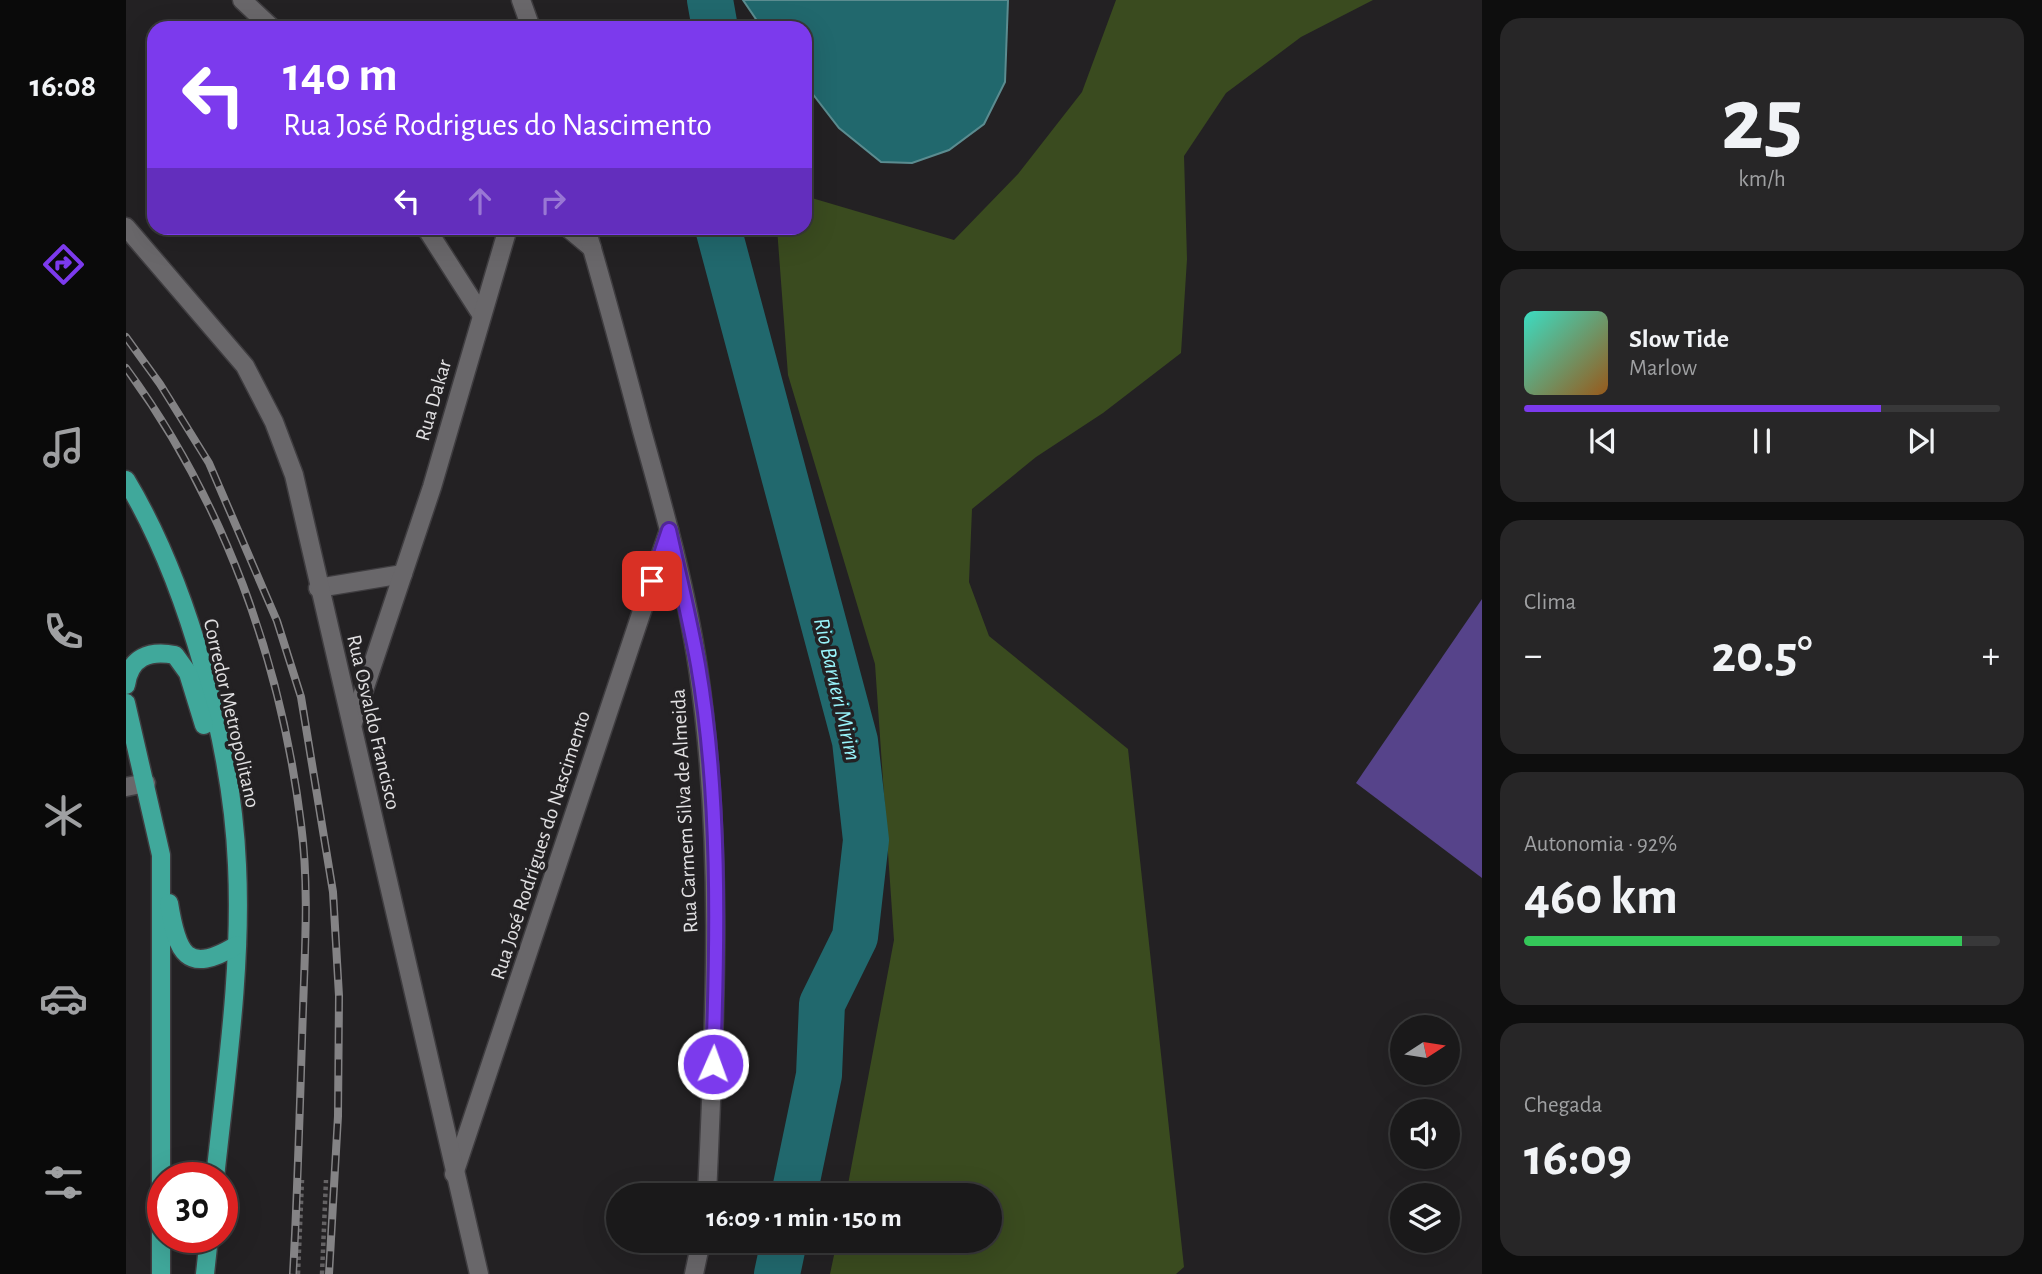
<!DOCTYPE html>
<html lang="pt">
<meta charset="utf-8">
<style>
body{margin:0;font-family:"Alegreya Sans",sans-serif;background:#272627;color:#f1f3f6;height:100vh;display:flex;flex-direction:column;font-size:26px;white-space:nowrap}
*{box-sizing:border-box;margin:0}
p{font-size:23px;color:#9fa0a2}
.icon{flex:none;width:38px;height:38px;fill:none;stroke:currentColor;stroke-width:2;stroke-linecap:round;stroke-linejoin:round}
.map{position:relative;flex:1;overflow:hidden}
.drawer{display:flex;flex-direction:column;gap:18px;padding:18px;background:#0e0e0e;width:560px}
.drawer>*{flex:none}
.guide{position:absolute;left:21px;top:21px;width:665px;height:214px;border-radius:21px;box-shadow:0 7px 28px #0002,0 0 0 2px #383839;background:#7c3aed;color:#fff;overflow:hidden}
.needle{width:46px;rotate:78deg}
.fabs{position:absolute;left:1264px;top:1015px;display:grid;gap:14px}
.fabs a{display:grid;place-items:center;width:70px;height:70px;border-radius:50%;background:#1a191a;box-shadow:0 7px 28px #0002,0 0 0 2px #383839;font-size:35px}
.speed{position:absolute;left:21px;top:1162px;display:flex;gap:14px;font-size:35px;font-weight:700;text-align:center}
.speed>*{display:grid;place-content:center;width:91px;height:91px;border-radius:50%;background:#1a191a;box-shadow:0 7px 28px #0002,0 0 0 2px #383839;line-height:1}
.speed .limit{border:10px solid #d22;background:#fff;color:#111}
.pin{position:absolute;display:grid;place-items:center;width:60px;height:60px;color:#fff;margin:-30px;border-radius:14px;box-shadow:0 4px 10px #0006}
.me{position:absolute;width:77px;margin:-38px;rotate:2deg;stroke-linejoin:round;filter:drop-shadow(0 0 5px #0008)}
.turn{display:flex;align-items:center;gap:24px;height:147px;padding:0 21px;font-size:32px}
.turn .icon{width:91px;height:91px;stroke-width:2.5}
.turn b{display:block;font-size:49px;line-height:60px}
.lanes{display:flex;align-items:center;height:66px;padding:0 21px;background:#0003;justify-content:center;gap:35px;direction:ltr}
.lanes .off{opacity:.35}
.big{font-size:52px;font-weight:700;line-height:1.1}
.drawer .widget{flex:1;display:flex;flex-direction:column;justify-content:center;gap:10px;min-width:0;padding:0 24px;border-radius:21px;background:#272627}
.drawer .dial{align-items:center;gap:0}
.dial b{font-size:91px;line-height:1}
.song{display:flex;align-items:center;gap:21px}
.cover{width:84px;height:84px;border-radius:10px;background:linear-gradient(135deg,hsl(170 70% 55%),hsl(30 70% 35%))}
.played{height:7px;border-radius:4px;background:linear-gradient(90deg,#7c3aed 75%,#383839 75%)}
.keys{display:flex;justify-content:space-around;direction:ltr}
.heat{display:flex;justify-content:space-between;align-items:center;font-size:38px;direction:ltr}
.charge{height:10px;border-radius:5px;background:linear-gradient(90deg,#34c759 92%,#383839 0)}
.trip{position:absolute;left:480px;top:1183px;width:396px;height:70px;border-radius:35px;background:#1a191a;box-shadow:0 7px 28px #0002,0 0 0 2px #383839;font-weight:700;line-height:70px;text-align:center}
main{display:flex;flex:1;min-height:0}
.menu{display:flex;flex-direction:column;width:126px;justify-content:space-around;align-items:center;background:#0a0a0a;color:#9fa0a2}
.menu .icon{width:49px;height:49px}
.menu .current{color:#7c3aed}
.menu b{font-size:32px;color:#f1f3f6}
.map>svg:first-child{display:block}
</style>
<main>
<nav class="menu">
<b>16:08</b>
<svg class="icon current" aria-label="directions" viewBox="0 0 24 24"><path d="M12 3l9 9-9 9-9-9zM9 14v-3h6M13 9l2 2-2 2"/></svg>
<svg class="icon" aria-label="music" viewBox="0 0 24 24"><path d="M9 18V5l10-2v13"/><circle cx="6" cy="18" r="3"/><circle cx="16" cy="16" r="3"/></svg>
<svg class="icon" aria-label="phone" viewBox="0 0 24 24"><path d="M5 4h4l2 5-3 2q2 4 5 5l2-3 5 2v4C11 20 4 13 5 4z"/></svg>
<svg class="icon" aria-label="climate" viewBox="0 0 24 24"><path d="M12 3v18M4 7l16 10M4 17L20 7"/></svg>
<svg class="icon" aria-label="car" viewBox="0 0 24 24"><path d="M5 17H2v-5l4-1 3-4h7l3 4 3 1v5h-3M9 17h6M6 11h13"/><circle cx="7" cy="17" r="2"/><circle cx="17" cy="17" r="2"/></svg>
<svg class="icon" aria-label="filters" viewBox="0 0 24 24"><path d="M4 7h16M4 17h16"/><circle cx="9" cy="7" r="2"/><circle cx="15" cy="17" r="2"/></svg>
</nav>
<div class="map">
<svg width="1356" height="1274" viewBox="0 0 1356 1274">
<rect width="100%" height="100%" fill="#232123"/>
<path fill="#3a4b1f" d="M990 0H1247L1175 37 1100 93 1058 156 1061 259 1055 353 977 413 910 457 846 509 843 582 863 636 1002 749 1058 1267 1050 1274H704L711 1241H863V1195H720L768 940 749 664 662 375 651 228H679V196L828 240 892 174 956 92Z"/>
<path fill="#21686d" stroke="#5b8c90" stroke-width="2" d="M617 0H882L879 82 858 124 823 150 786 163 755 162 713 128 679 84V28H636Z"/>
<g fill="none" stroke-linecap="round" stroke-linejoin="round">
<g stroke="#21686d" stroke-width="46">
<path d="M584 0 589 28"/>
<path d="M592 228 729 741 740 840 729 937 696 1004 693 1075 668 1195"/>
<path d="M651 1274 658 1241"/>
</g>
</g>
<path fill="#56438a" d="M1356 599V878L1230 783Z"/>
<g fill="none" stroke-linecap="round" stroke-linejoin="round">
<defs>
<g id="street">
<path d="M116 0 146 28"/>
<path d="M395 0 405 28"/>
<path d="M300 228 355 314"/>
<path d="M442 228 466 248"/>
<path d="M460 228C480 295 498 363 516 431 538 509 560 588 572 668 598 842 589 1020 581 1195"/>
<path d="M192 588 277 574"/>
<path d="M227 723 306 487 382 228"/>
<path d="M0 787 20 783"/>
<path d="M328 1174 543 530"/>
<path d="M568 1274 575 1241"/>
</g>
<path id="secondary" d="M0 227 119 366 148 422 168 475 353 1274"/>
<g id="primary">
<path d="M0 480C62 583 106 745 111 865 116 969 100 1074 89 1178"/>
<path d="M0 685C4 657 23 650 49 655L62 673 78 725"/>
<path d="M0 703 35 855V1274"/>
<path d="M43 903C51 953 60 976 111 945"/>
<path d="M79 1274 83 1237"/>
</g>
</defs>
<use href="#street" stroke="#3f3d40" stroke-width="21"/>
<use href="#secondary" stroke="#3f3d40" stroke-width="21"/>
<use href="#primary" stroke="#3f3d40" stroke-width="21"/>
<g stroke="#646264" stroke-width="4.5" stroke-dasharray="3.5 3.5" stroke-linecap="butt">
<path d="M172 1274 176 1180"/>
<path d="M196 1274 200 1180"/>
</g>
<use href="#street" stroke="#69676a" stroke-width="18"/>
<use href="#secondary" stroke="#69676a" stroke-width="18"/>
<use href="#primary" stroke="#40a89b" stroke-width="18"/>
<defs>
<g id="rail">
<path d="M0 337 34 384 83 463 151 621 175 697 207 892 213 996 212 1116 203 1274"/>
<path d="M0 368C98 501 155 661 175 824 183 884 179 948 177 1009 174 1097 172 1186 167 1274"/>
</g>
</defs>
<use href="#rail" stroke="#848385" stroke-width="8"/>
<use href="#rail" stroke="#232123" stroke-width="5" stroke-dasharray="16" stroke-linecap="butt"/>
</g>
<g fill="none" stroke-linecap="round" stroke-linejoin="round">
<defs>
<path id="route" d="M526 581 543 530C553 575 564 620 572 665 594 792 592 935 587 1064"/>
</defs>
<use href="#route" stroke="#51269a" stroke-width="18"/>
<use href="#route" stroke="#7c3aed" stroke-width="12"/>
</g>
<g text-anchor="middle" stroke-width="7" stroke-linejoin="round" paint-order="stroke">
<g font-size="21" fill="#e1e0e2" stroke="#232123">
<text transform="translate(307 400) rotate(-74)" y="7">Rua Dakar</text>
<text transform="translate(106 713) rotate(77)" y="7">Corredor Metropolitano</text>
<text transform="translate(248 722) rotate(77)" y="7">Rua Osvaldo Francisco</text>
<text transform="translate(558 811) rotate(-93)" y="7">Rua Carmem Silva de Almeida</text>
<text transform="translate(414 845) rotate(-72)" y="7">Rua José Rodrigues do Nascimento</text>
</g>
<g font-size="23" font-style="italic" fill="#99f3fa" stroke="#232123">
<text transform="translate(712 689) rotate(77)" y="8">Rio Barueri Mirim</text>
</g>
</g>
</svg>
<div class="fabs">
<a><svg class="needle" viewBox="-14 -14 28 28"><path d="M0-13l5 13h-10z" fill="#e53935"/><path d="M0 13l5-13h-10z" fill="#9fa0a2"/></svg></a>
<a><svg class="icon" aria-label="sound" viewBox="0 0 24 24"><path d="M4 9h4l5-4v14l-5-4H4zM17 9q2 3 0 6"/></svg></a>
<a><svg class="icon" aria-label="layers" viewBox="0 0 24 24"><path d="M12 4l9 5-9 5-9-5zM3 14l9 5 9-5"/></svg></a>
</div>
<div class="speed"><div class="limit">30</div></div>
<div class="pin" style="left:526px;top:581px;background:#d93025"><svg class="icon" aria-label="arrive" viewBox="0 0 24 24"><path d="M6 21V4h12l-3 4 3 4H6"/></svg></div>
<svg class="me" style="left:587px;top:1064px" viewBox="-20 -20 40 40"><circle r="17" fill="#7c3aed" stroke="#fff" stroke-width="3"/><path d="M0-11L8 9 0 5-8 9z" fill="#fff"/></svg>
<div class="trip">16:09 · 1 min · 150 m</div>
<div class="guide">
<div class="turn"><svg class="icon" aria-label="left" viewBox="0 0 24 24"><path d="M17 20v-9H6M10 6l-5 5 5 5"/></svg><div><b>140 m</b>Rua José Rodrigues do Nascimento</div></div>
<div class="lanes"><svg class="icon" aria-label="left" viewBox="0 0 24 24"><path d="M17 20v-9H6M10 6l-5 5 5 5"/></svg><svg class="icon off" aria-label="ahead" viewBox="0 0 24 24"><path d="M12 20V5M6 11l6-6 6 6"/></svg><svg class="icon off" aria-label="right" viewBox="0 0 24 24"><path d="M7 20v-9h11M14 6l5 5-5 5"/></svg></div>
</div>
</div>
<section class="drawer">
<div class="widget dial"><b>25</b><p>km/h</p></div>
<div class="widget">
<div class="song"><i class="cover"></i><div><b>Slow Tide</b><p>Marlow</p></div></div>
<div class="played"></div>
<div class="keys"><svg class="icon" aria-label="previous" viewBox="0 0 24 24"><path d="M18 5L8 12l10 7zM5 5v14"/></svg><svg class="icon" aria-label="pause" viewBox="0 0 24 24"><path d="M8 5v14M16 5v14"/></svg><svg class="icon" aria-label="next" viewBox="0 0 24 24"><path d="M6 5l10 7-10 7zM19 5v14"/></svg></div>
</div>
<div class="widget"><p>Clima</p>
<div class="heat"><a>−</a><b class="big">20.5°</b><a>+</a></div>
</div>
<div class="widget"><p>Autonomia · 92%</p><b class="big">460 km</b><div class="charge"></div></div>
<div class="widget"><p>Chegada</p><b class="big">16:09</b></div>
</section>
</main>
